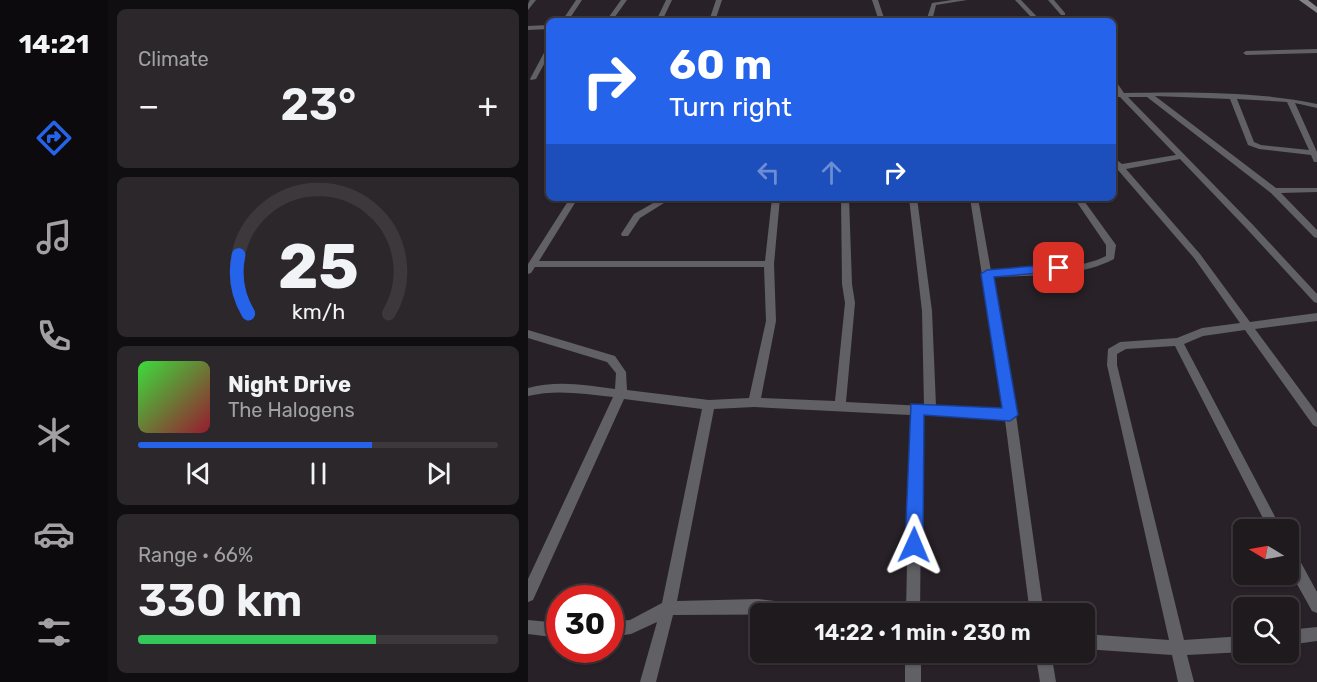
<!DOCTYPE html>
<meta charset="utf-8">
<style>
body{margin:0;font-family:Rubik,sans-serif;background:#2b272b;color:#f1f3f6;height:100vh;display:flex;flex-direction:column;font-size:22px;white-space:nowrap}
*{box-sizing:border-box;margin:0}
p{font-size:20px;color:#a1a1a4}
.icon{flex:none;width:33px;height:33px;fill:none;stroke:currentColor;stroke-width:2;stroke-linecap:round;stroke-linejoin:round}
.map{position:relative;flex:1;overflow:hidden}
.panel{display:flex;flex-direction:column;gap:9px;padding:9px;background:#100e10;width:420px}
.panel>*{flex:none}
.top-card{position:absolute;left:18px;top:18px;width:570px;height:183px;border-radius:9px;box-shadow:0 2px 4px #0004,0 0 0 2px #3c383c;background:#2563eb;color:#fff;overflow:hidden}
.needle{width:39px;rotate:280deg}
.fabs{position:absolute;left:705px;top:519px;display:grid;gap:12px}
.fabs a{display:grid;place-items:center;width:66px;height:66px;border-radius:9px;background:#1e1a1e;box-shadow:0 2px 4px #0004,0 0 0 2px #3c383c;font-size:30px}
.speed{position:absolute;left:18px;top:585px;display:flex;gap:12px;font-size:30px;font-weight:700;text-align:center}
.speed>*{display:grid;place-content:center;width:78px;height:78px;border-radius:50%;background:#1e1a1e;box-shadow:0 2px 4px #0004,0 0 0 2px #3c383c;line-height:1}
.speed .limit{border:9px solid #d22;background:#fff;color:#111}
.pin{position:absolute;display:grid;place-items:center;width:51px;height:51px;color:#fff;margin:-26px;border-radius:12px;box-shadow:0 3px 9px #0006}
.me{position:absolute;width:66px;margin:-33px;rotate:1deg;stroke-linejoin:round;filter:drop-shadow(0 0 4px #0008)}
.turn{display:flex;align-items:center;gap:21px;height:126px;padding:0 24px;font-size:27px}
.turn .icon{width:78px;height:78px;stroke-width:2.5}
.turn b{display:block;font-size:42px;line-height:51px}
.lanes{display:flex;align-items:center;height:57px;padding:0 24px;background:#0003;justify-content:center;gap:30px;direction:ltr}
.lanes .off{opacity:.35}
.big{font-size:45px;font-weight:600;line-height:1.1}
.panel .card{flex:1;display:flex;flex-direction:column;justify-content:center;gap:9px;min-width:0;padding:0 21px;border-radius:9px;background:#2b272b}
.panel .dial{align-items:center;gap:0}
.dial svg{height:156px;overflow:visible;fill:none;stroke:#3c383c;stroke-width:7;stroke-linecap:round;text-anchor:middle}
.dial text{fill:#f1f3f6;stroke:none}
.song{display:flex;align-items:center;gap:18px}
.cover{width:72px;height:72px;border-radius:9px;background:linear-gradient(135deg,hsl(120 70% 55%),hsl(350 70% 35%))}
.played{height:6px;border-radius:3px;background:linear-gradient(90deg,#2563eb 65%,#3c383c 65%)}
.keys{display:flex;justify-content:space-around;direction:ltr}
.heat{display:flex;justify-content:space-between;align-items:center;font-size:33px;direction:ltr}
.charge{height:9px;border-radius:4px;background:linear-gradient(90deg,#34c759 66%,#3c383c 0)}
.trip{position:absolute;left:222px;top:603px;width:345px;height:60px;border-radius:9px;background:#1e1a1e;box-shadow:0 2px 4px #0004,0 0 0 2px #3c383c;font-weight:600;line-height:60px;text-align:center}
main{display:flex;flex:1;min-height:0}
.menu{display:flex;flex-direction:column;width:108px;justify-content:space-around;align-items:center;background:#0c0a0c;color:#a1a1a4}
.menu .icon{width:42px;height:42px}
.menu .on{color:#2563eb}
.menu b{font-size:27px;color:#f1f3f6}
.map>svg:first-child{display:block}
</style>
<main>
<nav class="menu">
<b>14:21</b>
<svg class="icon on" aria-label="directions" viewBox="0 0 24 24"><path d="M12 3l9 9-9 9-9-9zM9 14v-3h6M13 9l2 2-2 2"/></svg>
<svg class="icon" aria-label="music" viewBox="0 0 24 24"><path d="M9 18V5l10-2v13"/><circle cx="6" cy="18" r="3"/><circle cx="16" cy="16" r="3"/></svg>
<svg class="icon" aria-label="phone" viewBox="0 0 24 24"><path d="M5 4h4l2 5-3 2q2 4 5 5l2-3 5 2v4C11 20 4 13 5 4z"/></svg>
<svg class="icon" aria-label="climate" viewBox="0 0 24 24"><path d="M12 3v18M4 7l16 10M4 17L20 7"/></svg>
<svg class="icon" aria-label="car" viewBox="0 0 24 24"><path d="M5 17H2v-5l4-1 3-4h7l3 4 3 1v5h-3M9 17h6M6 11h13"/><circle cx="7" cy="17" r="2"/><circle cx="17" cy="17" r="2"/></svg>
<svg class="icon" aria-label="filters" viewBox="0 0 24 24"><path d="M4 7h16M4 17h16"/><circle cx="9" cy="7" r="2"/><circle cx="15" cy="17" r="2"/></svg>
</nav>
<section class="panel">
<div class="card"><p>Climate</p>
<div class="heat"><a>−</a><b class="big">23°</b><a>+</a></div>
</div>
<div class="card dial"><svg viewBox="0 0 100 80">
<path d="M14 69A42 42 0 1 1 86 69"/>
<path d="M14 69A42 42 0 0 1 9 39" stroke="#2563eb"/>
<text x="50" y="56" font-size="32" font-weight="700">25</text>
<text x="50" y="72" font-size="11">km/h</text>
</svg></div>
<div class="card">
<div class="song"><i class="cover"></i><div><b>Night Drive</b><p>The Halogens</p></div></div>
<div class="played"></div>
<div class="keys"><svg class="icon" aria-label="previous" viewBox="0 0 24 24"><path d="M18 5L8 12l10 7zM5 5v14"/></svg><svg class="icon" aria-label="pause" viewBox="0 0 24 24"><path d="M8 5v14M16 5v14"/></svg><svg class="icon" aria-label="next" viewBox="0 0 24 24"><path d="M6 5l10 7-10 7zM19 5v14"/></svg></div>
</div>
<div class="card"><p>Range · 66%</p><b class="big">330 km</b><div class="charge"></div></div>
</section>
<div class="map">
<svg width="789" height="682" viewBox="0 0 789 682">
<rect width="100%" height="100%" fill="#282228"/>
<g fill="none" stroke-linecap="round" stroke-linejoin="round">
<g fill="#616064" fill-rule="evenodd">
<path d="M2 0H8L0 10V4Z"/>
<path d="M48 0H54L40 21H34Z"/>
<path d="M93 0H99L84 21H78Z"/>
<path d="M138 0H144L134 21H128Z"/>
<path d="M188 0H194L187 21H181Z"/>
<path d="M344 0H350L357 21H351Z"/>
<path d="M424 0H439L408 5 404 21H398L404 3Z"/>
<path d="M487 0H493L513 21H507L505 19 470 21 502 16Z"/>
<path d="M520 0H526L537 13V15H533Z"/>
<path d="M21 25V29L0 30V26Z"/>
<path d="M21 47V55L8 79 3 80 2 79 18 49Z"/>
<path d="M789 49V53L718 55 715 53 718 51Z"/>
<path d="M585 79 587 80 596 93C657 92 729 91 789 104V108L767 103 789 152V162H786L783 155 731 149 720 145 702 99 627 96 748 188H789V192L753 193 789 230V238L786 237 743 193 619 97H600L725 225 789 294V303L786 302 719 229 652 159 598 169 672 254 722 322 789 313V321L727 329 789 413V427L785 425 717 330 675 336 656 344 754 530H741L647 346 598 349 589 354V365L656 640 716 636V652L659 655 666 682H650L644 655 556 649V634L641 640 579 365 580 349 592 342 649 338 674 328 712 323 666 258 590 170H585V166H587L585 157 594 164 648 155 592 97H585V93H589L585 86ZM709 99 759 102 781 150 733 145 726 142Z"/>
<path d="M42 198H50L11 261H237L244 198H252L246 264 248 321 233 398 307 401 317 303 314 284 313 198H321L324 284 327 303 318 402 396 406 394 311 381 198H389L404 311 408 406 475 410 442 198H450L463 271C498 269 546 272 578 256V245L546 198H554L588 245 586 259C550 278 504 275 464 277L488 415 516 614H502L477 420 394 415 392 614H378L382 415 226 407 186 409 149 601 230 599 297 607 302 609 304 614 145 615 128 682H112L129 622 103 634 82 637V622L102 620 134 603 174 409 96 399 5 600 0 602V579L85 397C56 394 29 389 0 396V388C29 380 58 385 87 389L88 373 79 362 0 338V330L87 356 98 372 99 390 181 400 221 398 238 321 236 267H7L3 273 0 274V264Z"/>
<path d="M134 198H144L112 218 100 236H94L93 234 106 214Z"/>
<path d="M760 547 765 548 789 592V613L784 611 760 568Z"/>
<path d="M0 620 32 623V638L0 634Z"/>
<path d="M789 627V641L760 645V630Z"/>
<rect x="377" y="652" width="16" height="30"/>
<path d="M507 652H523L528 682H512Z"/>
</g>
<path fill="#848187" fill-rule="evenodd" d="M771 0H780L789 7V13Z"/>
</g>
<path fill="#2563eb" stroke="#184099" stroke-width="1.5" d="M531 264 537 268 535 271 466 277 490 415 482 421 396 415 395 545 392 551 386 554 380 551 377 545 383 404 474 408 453 274 459 270Z"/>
</svg>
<div class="fabs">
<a><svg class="needle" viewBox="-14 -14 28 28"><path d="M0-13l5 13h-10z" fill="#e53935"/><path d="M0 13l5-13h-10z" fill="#a1a1a4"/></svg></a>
<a><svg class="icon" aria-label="search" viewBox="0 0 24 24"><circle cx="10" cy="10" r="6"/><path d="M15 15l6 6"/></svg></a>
</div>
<div class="speed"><div class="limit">30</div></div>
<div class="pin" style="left:531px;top:268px;background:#d93025"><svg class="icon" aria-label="arrive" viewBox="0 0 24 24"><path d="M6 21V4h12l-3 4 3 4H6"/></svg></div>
<svg class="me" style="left:386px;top:545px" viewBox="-20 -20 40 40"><path d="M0-17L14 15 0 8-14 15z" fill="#2563eb" stroke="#fff" stroke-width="4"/></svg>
<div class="trip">14:22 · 1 min · 230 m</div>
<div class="top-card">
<div class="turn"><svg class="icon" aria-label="right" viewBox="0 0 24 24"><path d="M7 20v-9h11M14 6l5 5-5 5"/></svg><div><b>60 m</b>Turn right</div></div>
<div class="lanes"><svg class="icon off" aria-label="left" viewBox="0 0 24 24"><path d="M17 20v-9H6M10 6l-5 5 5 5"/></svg><svg class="icon off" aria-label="ahead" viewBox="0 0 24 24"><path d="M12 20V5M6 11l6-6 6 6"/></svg><svg class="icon" aria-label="right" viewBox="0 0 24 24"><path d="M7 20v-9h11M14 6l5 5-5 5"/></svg></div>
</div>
</div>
</main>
